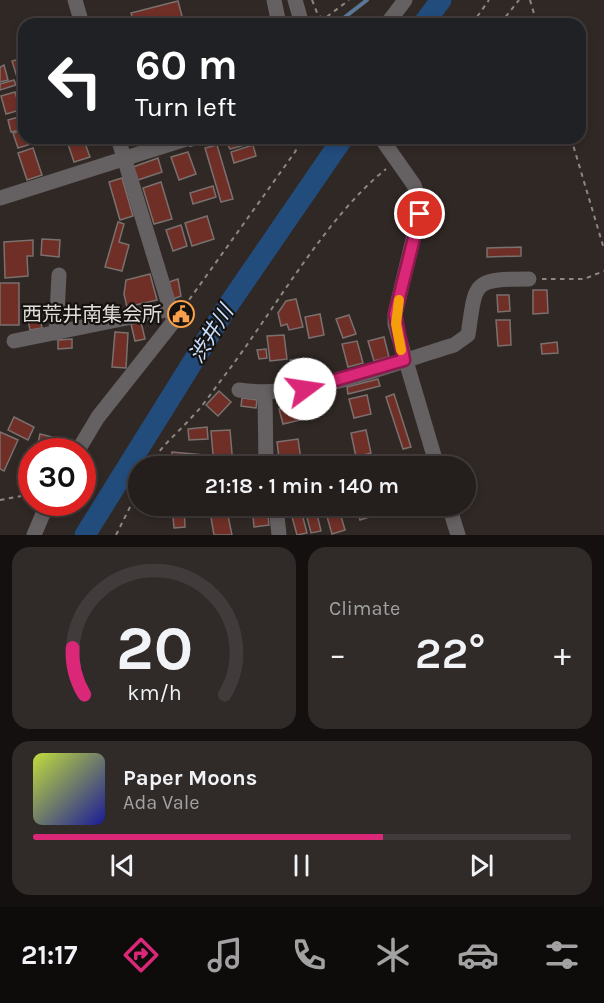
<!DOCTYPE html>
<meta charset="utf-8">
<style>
body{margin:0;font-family:Karla,"Noto Sans JP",sans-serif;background:#302b29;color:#f1f3f6;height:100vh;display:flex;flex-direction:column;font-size:22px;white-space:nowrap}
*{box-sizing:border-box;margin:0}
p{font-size:20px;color:#a3a2a3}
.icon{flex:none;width:33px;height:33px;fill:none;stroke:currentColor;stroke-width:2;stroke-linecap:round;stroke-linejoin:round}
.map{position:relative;height:535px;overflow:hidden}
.details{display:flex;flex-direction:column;gap:12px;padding:12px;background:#14100f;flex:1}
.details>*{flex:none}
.guide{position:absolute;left:18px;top:18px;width:568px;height:126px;border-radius:18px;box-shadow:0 3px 9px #0003,0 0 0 2px #413c3b;background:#202124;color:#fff;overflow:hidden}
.speed{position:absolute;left:18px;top:438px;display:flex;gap:12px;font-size:30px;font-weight:700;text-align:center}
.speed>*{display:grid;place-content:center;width:78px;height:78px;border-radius:50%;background:#241e1c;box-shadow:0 3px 9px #0003,0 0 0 2px #413c3b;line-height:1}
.speed .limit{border:9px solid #d22;background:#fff;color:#111}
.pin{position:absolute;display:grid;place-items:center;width:51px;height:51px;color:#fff;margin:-26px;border:3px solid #fff;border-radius:50%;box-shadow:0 2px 6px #0007}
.me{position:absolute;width:66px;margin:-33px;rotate:76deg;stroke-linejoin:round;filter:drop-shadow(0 0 4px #0008)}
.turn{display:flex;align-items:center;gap:21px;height:126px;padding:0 18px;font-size:27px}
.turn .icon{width:78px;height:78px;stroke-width:2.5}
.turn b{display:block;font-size:42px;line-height:51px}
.big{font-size:45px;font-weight:600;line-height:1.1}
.details .card{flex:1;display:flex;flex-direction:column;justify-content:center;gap:9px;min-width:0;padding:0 21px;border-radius:18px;background:#302b29}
.details .dial{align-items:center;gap:0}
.dial svg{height:156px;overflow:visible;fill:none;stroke:#413c3b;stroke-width:7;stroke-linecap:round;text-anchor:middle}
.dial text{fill:#f1f3f6;stroke:none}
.song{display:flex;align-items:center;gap:18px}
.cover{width:72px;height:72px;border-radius:9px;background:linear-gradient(135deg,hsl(70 70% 55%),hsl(240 70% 35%))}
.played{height:6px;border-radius:3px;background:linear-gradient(90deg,#db2777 65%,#413c3b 65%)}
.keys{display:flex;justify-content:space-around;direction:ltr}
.heat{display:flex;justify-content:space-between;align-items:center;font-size:33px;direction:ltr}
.details .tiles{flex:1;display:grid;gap:12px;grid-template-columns:1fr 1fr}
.card:last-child{grid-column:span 2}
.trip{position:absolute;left:128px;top:456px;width:348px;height:60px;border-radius:30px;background:#241e1c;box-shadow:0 3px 9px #0003,0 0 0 2px #413c3b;font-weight:600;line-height:60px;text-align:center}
.dock{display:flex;height:96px;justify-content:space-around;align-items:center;background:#0e0c0b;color:#a3a2a3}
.dock .icon{width:42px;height:42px}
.dock .on{color:#db2777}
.dock b{font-size:27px;color:#f1f3f6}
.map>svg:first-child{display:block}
</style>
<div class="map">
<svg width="604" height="535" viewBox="0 0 604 535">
<rect width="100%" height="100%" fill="#302825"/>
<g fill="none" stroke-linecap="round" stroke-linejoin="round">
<g stroke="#5b7798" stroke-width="4">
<path d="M336 24 367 0"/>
<path d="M190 145 213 138"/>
</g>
<g stroke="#224c7c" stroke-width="21">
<path d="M423 24 441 0"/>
<path d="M85 535 227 307 343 138"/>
</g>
</g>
<g fill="#6f2f27" stroke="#7a706e" stroke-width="1.5">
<path d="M178 1 183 20 168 24H134L131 13Z"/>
<path d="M24 58V75L17 77 12 61Z"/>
<path d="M4 65 8 80 0 82V67Z"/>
<path d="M14 80 16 85 0 90V84Z"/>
<path d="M15 92 20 110 6 114 1 96Z"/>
<path d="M22 116 24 129 11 132 8 120Z"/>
<path d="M24 130V138H32L34 143 18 148 13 133Z"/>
<path d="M66 138H83L90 157 74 162Z"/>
<path d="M243 138 245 145 230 149 227 143Z"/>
<path d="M217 145 233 199 221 202 205 148Z"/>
<path d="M253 145 256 156 234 163 231 152Z"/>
<path d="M33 148 42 175 27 180 18 153Z"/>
<path d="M188 152 196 174 179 180 171 157Z"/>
<path d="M158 158 162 172 138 180 133 167Z"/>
<path d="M122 178 133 216 120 220 109 182Z"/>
<path d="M161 182 172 219 154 224 143 188Z"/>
<path d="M213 186 216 197 193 204 190 193Z"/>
<path d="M207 216 214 239 192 246 185 223Z"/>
<path d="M118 222 124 224 119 242 129 245 122 271 105 267Z"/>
<path d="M181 225 187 246 173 251 166 230Z"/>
<path d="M42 239 60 240 59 257 41 255Z"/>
<path d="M33 240V256H27L28 276 5 278 4 242Z"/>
<path d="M521 247V256L487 257V248Z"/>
<path d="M150 274 157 300 127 307 124 294 126 280Z"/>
<path d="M178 279 181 296 173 299 169 282Z"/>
<rect x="0" y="283" width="19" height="42"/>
<path d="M533 290H547L548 313 533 314Z"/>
<path d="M497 295H509L510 311 498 312Z"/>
<path d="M296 299 303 327 289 330 287 324 281 326 278 313 286 301Z"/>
<path d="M320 314 324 335 309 338 305 317Z"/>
<path d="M349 315 356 334 343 338 336 319Z"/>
<path d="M40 319 42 328 30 330 28 320Z"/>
<path d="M496 320H510L511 345 498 346Z"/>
<path d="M141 322 145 339 135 341 131 324Z"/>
<path d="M115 332 128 333 126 368 112 367Z"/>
<path d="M284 335 287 359 270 361 267 336Z"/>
<path d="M384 337 389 357 374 361 368 341Z"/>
<path d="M72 339V348L58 349V340Z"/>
<path d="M357 341 363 363 348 367 342 344Z"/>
<path d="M557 342 558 353 542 354 541 344Z"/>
<path d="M266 349 267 358 259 359 257 350Z"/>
<path d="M297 359 299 371 292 372 290 360Z"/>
<path d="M378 379 380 386 348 394 347 387Z"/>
<path d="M219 391 231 402 218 416 206 405Z"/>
<path d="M394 394 411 447 403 449 386 397Z"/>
<path d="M367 395 371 414 354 418 349 399Z"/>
<path d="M242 398 257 400 256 408 241 406Z"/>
<path d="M305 403 309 418 283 424 279 409Z"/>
<path d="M14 417 34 427 28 440 8 430Z"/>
<path d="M207 427 208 439 189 440 188 429Z"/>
<path d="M230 430 233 465 214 466 211 431Z"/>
<path d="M366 430 371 453 356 457 351 433Z"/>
<path d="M0 432 18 440 4 471 0 469Z"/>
<path d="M40 434 56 438 53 452H36Z"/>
<path d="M298 439 302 466H280L277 442Z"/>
<path d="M172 452 204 455 203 466 171 463Z"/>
<path d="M29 456 32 457 29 485 19 481Z"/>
<path d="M172 506H184L185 527 174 528Z"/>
<path d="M209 506H226L232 535H214Z"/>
<path d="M289 506H300L307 533 297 535Z"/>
<path d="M304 506H315L321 531 311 533Z"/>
<path d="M324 506H338L345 530 332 534Z"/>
<path d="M356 506H383L385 512 360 520Z"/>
<path d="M268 516 269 525 254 527 253 517Z"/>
</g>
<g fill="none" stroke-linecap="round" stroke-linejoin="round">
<g stroke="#8d8784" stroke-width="2" stroke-dasharray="4.5 4.5" stroke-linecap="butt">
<path d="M312 0 318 15 324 19 349 0"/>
<path d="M530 0 537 24"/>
<path d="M472 24 489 0"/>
<path d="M500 24 519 0"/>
<path d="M571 138 604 249"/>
<path d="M403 146 406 138"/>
<path d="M542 279H584L604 271"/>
<path d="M184 307 295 152 302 138"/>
<path d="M150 466C161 445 176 435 191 418 204 405 214 389 225 375 274 311 325 218 386 169"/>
<path d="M0 500 32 494"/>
<path d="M116 535 138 491"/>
</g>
<g stroke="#656061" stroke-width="15">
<path d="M75 0 82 24"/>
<path d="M274 0 279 24"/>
<path d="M295 0 302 24"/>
<path d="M387 24 405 0"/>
<path d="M381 138 414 185 421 206 395 314V324L437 466"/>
<path d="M0 198 189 138"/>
<path d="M56 333 59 275"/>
<path d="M14 341 171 309"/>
<path d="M239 390C310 400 386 365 454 345L468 335C476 282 471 279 529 279"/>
<path d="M265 394 266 466"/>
<path d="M77 452 98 417 174 321 118 138"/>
<path d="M276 506 279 535"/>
<path d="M449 506 458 535"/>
<path d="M34 535 48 502"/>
</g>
</g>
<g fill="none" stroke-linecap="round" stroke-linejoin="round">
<defs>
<path id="route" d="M305 389 404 360 395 314 420 214"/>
</defs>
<use href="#route" stroke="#8e194d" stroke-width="15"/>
<use href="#route" stroke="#db2777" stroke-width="10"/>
<path stroke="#f59e0b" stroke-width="10" d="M399 300 396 324 401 350"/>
</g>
<defs>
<symbol id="civic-ring" viewBox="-11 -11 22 22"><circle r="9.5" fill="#151210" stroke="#f9a04c" stroke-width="1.5"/><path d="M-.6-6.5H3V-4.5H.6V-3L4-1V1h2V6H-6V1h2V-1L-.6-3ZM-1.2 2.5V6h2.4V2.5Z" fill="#f9a04c"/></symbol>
</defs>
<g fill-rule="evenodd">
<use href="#civic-ring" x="166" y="299" width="30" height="30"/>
</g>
<g text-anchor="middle" stroke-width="4.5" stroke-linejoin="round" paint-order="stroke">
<g font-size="20" fill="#e1dbd9" stroke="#151210" text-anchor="end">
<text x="162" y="321">西荒井南集会所</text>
</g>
<g font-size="21" font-style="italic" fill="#c7e0fe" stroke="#151210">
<text transform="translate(211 334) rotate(-58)" y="7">渋井川</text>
</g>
</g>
</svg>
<div class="speed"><div class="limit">30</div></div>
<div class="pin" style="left:420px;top:214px;background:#d93025"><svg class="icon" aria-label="arrive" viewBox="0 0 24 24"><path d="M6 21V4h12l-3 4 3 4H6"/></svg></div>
<svg class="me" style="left:305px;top:389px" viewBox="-20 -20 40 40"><circle r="19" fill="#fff"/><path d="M0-13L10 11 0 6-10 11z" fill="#db2777"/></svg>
<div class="trip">21:18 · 1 min · 140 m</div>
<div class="guide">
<div class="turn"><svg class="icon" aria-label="left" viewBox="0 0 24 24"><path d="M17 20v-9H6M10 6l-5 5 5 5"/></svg><div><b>60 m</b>Turn left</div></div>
</div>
</div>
<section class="details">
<div class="tiles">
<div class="card dial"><svg viewBox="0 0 100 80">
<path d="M14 69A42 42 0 1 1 86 69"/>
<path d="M14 69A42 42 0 0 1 8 45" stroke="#db2777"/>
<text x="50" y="56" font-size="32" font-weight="700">20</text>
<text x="50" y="72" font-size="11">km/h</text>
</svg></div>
<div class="card"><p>Climate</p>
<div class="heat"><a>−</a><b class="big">22°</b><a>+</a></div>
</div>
<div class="card">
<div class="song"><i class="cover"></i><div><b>Paper Moons</b><p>Ada Vale</p></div></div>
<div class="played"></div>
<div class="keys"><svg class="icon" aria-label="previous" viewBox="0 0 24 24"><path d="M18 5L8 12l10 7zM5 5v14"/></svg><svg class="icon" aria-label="pause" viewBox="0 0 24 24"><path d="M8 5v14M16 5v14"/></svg><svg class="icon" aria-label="next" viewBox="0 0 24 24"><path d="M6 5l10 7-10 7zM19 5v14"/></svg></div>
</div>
</div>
</section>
<nav class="dock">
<b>21:17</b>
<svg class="icon on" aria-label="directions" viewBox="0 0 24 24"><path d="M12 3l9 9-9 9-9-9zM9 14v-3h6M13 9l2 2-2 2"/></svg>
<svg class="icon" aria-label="music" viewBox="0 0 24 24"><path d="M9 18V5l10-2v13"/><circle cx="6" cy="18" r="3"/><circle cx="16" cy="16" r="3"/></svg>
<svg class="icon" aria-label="phone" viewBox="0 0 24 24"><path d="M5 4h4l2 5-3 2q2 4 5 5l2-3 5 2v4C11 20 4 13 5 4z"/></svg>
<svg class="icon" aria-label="climate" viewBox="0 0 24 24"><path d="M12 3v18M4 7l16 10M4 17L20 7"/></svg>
<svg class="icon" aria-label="car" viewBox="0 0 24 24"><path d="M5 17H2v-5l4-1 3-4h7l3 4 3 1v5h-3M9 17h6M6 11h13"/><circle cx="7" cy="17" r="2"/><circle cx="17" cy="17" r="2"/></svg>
<svg class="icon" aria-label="filters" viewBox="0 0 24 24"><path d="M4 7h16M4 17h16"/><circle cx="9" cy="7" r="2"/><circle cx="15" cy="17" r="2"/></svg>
</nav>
